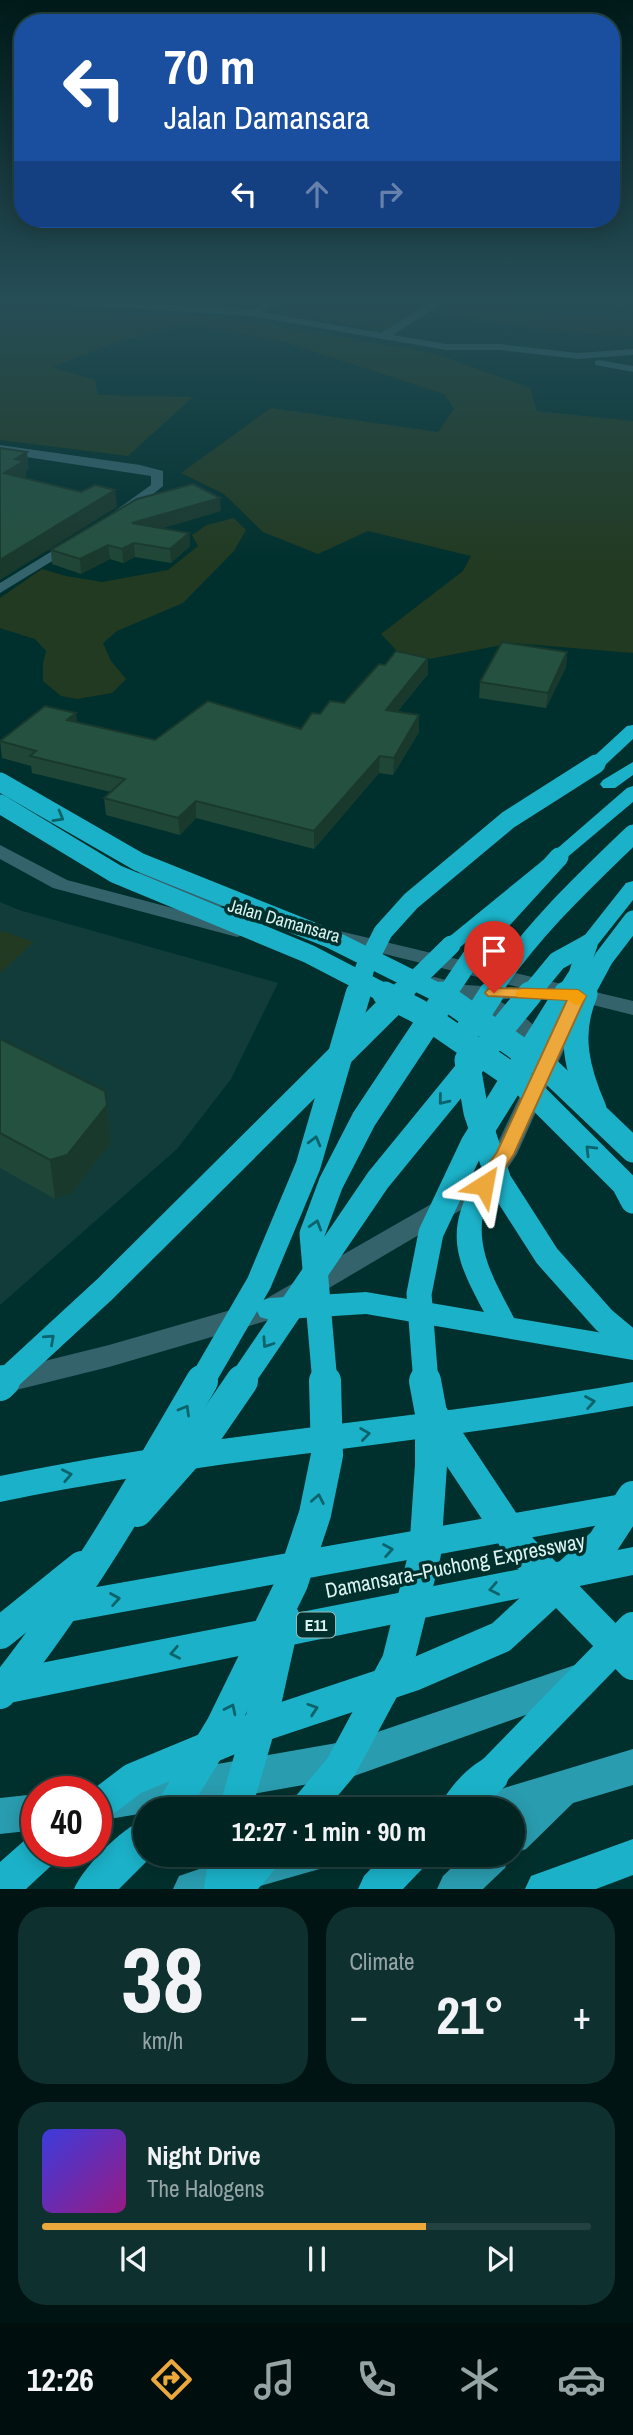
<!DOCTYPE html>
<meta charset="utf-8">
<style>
body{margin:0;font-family:"Archivo Narrow",sans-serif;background:#0e302f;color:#f1f3f6;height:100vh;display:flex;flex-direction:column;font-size:26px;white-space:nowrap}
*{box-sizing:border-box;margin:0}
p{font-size:23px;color:#95a4a5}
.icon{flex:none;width:38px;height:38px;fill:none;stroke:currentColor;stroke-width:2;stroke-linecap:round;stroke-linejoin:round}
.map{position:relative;height:1889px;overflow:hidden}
.sheet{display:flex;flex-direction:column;gap:18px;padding:18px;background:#001413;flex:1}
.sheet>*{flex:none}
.top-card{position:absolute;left:14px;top:14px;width:606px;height:214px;border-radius:28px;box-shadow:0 4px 18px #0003,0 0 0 2px #224140;background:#1a4fa0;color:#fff;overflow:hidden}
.speed{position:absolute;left:21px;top:1776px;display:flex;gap:14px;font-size:35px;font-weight:700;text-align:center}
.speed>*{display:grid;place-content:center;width:91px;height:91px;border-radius:50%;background:#002422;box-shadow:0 4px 18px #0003,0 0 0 2px #224140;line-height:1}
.speed .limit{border:10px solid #d22;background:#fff;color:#111}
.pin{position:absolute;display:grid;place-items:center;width:60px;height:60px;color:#fff;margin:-72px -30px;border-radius:50% 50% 50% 0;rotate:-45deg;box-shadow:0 0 7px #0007}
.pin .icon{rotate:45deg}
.me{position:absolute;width:77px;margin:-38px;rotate:34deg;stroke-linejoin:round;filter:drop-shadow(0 0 5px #0008)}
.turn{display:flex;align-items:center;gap:24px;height:147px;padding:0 35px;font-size:32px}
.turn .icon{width:91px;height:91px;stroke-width:2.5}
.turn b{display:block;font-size:49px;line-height:60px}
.lanes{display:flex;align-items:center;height:66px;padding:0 35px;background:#0003;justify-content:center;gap:35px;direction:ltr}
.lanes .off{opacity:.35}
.big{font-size:52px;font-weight:700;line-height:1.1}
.sheet .tile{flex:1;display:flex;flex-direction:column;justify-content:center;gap:10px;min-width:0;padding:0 24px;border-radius:28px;background:#0e302f}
.sheet .dial{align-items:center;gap:0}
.dial b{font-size:91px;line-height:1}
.song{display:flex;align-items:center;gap:21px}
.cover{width:84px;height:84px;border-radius:10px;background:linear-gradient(135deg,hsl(240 70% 55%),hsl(310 70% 35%))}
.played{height:7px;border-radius:4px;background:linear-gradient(90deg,#eda83b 70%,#224140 70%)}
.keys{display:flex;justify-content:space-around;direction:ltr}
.heat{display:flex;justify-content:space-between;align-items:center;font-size:38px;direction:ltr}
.sheet .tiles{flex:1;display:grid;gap:18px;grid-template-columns:1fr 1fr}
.tile:last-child{grid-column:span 2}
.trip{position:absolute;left:133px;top:1797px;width:392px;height:70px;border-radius:35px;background:#002422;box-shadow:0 4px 18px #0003,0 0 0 2px #224140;font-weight:700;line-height:70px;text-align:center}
.tabs{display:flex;height:112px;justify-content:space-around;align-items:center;background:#000e0e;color:#95a4a5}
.tabs .icon{width:49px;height:49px}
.tabs .selected{color:#eda83b}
.tabs b{font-size:32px;color:#f1f3f6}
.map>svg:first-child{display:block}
</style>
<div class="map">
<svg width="633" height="1889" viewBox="0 0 633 1889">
<rect width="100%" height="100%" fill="#00302d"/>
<path fill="#113c3a" d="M0 902 19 910 278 983 231 1079 177 1149 0 1305Z"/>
<g fill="#223a21">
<path d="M122 300H268L245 310Z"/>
<path d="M296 300H436L390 331 270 313Z"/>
<path d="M461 300H519L506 310 633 319V337L559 332 440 315Z"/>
<path d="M0 304 137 315 223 317 433 353 530 388 537 411 633 421V653L513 643 408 663 381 634 463 571 471 556 368 531 318 554 263 532 224 494 181 473 271 408 438 432 454 409 444 394 284 342 186 324 120 341 52 367 95 380 98 395 193 397 128 456 0 440Z"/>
<path d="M234 518 246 530 234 551 183 603 117 631 103 643 111 661 126 679 112 693 77 699 61 696 43 681V663L46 651 35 639 0 628V598L42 569 66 576 102 582 168 570 198 546 192 535 207 525Z"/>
<path d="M3 931 34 942 0 973V933Z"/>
</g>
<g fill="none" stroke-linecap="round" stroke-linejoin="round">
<g fill="#34636c" fill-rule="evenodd">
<path d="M40 300H97L250 310 271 300H285L262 312 381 333 435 300H447L393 335 446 344H500L578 353 633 349V355L578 359 500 350H446L251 316 45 303Z"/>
<path d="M613 300H626L617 305 614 304Z"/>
<path d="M599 360 633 366V372L595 365V361Z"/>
<path d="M0 445 140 465 163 471V486L125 517H115V511L151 485V476L0 453Z"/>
<path d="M75 537 82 541 80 544 0 593V583Z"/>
<path d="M0 845 67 880 244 927 247 931 244 935 237 937 53 888 0 859Z"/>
<path d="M144 871 223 898 226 902 223 906 216 908 137 881 134 877 137 873Z"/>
<path d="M331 929 633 1001V1015L585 1003 517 1154 493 1191 280 1317 109 1367 0 1394V1372L109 1345 262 1301 475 1179 494 1151 539 1055C517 1032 492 1012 464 998 453 993 438 992 426 989L423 984 426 979 434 977 466 985 513 988 516 993 513 998 498 1000 522 1015 547 1037 566 999 324 939 321 935 324 931Z"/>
</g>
<g fill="#2a9caf" fill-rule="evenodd">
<path d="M578 1664 590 1668 595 1680 590 1692 354 1776 163 1810H145V1813L109 1819 96 1814V1788L109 1783 354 1740Z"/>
<path d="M633 1749V1785L573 1803 526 1849 513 1854V1810H473L478 1797 491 1792Z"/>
<path d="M37 1794V1830L0 1834V1798Z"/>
<path d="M240 1855H328L323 1868 250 1889H173L179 1876Z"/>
<path d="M465 1855H510L505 1868 483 1889H437L443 1876Z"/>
</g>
<g fill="#1bb2c9" fill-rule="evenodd">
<path d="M633 725V739L602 768H590L587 764 590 760 627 726Z"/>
<path d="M633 762V775L615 788H603L600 784 603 780Z"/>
<path d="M633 786V802L458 949H444L440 945 444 941 552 853 627 788Z"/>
<path d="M633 881V900L595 948H581L578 944 581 940 626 883Z"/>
<path d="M484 1176 493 1179 497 1185C492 1195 485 1204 483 1215 476 1252 498 1287 514 1318L633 1338V1360L366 1314 270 1320 260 1317 256 1309 260 1301 270 1298 366 1292 484 1312C456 1260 444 1233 475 1179Z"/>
<path d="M633 1382V1406C423 1445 209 1458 0 1502V1476C209 1432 423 1420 633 1382Z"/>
<path d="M633 1492 632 1519 57 1624 45 1620 41 1609 45 1598 57 1594Z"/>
<path d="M633 1547V1575L0 1705V1671Z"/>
<path d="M493 1754 506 1759 511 1772 506 1785 482 1810H438C447 1788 471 1763 493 1754Z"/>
<path d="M145 1819V1855H153L119 1889H74C84 1866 122 1828 145 1819Z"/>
<path d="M37 1835V1852H57L52 1865 26 1889H0V1862L26 1839Z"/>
<path d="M633 1839V1875L596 1889H525L531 1876Z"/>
<path d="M384 1855H428L423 1868 403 1889H358L364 1876Z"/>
</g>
<g stroke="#1bb2c9" stroke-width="19">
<path d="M0 782 139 862 331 939 443 995"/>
<path d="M0 804 116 874 309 954 388 995"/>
<path d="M357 995 365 968 383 932 411 901 508 820 596 764"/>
<path d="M400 995 451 945"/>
<path d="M446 995 481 943 559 857"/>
<path d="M489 995C528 934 581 884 633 834"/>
<path d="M529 995 557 961 588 944"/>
<path d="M565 995 578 975 588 944"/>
<path d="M584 995 604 958 633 920"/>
</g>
<g stroke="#1bb2c9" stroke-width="25">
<path d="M385 994 418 1011 524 1084 624 1184 633 1201"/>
<path d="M441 994 549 1070 633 1150"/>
<path d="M585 994C568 1034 577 1070 594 1109"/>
<path d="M468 1030 491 994"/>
<path d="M467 1060 476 1112 499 1181 547 1256 604 1320 633 1344"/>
<path d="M3 1383 105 1289 402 994"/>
<path d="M201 1383 259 1283 308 1166 358 994"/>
<path d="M240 1383 378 1180 530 994"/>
<path d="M325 1383 312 1234 331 1183 364 1119 447 994"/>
<path d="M426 1383 419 1294 431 1233 473 1144 566 994"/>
</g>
<g stroke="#1bb2c9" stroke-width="32">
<path d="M0 1385 4 1381"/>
<path d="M432 1415 521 1549 633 1664"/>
<path d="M137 1511 207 1432 242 1381"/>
<path d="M0 1633 82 1567"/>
<path d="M0 1693C78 1596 140 1488 202 1381"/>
<path d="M493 1772 633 1628"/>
<path d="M96 1807 133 1779 266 1724 413 1675 501 1637 603 1543 633 1497"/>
<path d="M171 1810 222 1726 292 1583 315 1514 327 1455 325 1381"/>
<path d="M235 1810 262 1717 284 1618"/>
<path d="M305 1810 341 1767 398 1661 425 1553 431 1465V1413L425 1381"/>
<path d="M220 1889 225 1855"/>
<path d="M237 1889 266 1855"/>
</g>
</g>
<g fill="#204637">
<path d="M221 511 162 528 189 533 190 546 171 563 135 557 123 563 110 559 81 574 52 564 51 550Z"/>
<path d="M567 652 566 667 546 708 479 698 480 682Z"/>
<path d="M428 674 397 712 419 715V732L393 775 379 773 314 849 196 818 180 835 106 815 104 798 111 792 32 773 31 766 2 758 0 740 77 722 155 740 301 729 320 714 344 703Z"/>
<path d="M0 1039 107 1105 111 1143 72 1193 55 1199 0 1168Z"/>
</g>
<g fill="#1a392d">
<path d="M27 452 29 469 26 471V478L6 491 4 473 15 459Z"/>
<path d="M115 490 117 507 0 580V560Z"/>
<path d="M220 498 221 511 133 537 132 523Z"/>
<path d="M189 533 190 546 171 563 170 549Z"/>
<path d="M134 543 135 557 123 563 122 549Z"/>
<path d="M108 545 110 559 81 574 80 559Z"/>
<path d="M567 652 566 667 546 708 548 693Z"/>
<path d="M428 658V674L385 726 386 710Z"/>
<path d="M76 713 78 730 67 720Z"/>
<path d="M419 715V732L393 775 394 758Z"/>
<path d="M380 756 379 773 314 849V831Z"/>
<path d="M196 801V818L180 835 178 818Z"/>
<path d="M107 1105 111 1143 72 1193 55 1199 50 1160Z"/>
</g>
<g fill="#255140" stroke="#1a392d" stroke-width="2">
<path d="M0 448 27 452 15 459 24 461 4 473 81 492 95 485 115 490 0 560Z"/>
<path d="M193 484 220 498 132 523 189 533 170 549 134 543 122 549 108 545 80 559 51 550 137 499Z"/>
<path d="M502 642 567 652 548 693 480 682Z"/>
<path d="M396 651 428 658 386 710 419 715 394 758 380 756 314 831 196 801 178 818 104 798 125 779 30 756 36 751 0 741 45 706 76 713 67 720 155 740 208 701 301 729 312 713 320 714 330 701 344 703 379 664 385 665Z"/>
<path d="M0 1039 105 1091 107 1105 67 1155 50 1160 0 1133Z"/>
</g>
<defs><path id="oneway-chevron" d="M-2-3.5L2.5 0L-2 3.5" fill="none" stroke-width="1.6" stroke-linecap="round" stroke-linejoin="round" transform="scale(1.75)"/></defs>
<g stroke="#0b646b">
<use href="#oneway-chevron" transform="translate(59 817) rotate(30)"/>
<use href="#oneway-chevron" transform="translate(443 1100) rotate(129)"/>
<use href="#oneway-chevron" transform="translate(315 1141) rotate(-75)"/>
<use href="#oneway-chevron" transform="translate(590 1150) rotate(-135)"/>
<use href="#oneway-chevron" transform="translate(316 1225) rotate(-73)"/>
<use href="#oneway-chevron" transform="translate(50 1339) rotate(-42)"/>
<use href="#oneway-chevron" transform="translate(267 1343) rotate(124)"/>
<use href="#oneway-chevron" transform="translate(590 1402) rotate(-10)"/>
<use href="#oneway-chevron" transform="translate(185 1410) rotate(-60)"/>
<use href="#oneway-chevron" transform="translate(365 1434) rotate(-8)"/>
<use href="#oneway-chevron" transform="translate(67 1475) rotate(-11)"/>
<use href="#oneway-chevron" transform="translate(318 1499) rotate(-79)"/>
<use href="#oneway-chevron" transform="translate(388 1550) rotate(-10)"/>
<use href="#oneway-chevron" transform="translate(494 1589) rotate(169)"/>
<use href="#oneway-chevron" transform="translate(115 1599) rotate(-10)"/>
<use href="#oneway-chevron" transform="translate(175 1653) rotate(169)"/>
<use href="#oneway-chevron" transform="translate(231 1709) rotate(-64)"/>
<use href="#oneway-chevron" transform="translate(313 1709) rotate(-18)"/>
</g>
<linearGradient id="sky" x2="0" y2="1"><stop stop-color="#001a19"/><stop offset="0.53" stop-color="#264e57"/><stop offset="1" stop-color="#264e57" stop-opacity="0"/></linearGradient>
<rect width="633" height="565" fill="url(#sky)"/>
<path fill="#eda83b" stroke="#9a6d26" stroke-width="2" d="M494 988 578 990 586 996 514 1154 491 1190H477L474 1185 497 1152 567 1000 488 996 485 993 488 989Z"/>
<path fill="#f59e0b" d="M523 989 578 990 586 996 581 1004 576 1005 567 1000 518 997 515 994 518 990Z"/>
<g text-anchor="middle" stroke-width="7" stroke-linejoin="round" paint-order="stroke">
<rect fill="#00302d" stroke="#9ab8b6" stroke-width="2" x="297" y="1612.5" width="38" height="25" rx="5"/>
<g font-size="16" font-weight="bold" fill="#dcf3f0">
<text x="316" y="1631">E11</text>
</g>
<g font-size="18" fill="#dcf3f0" stroke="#00302d">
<text transform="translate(284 921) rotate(16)" y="6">Jalan Damansara</text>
</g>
<g font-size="21" fill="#dcf3f0" stroke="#00302d">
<text transform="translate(455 1566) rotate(-11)" y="7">Damansara–Puchong Expressway</text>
</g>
</g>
</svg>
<div class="speed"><div class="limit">40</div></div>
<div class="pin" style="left:494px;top:993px;background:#d93025"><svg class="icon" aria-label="arrive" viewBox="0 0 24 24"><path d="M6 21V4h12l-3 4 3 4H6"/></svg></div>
<svg class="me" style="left:484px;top:1185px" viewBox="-20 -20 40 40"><path d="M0-17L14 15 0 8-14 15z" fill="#eda83b" stroke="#fff" stroke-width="4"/></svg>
<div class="trip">12:27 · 1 min · 90 m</div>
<div class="top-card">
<div class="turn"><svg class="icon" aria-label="left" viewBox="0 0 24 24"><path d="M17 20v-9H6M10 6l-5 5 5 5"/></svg><div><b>70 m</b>Jalan Damansara</div></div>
<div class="lanes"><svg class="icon" aria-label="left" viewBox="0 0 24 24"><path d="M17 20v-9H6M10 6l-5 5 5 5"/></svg><svg class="icon off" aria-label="ahead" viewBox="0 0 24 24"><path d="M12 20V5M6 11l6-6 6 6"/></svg><svg class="icon off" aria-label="right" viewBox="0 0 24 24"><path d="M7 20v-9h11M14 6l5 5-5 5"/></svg></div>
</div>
</div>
<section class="sheet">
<div class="tiles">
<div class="tile dial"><b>38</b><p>km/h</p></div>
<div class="tile"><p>Climate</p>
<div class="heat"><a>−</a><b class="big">21°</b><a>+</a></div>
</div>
<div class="tile">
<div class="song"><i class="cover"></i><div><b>Night Drive</b><p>The Halogens</p></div></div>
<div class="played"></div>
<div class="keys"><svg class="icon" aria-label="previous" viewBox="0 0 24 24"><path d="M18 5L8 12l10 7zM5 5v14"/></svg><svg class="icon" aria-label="pause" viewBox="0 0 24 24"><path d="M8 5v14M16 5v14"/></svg><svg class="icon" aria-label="next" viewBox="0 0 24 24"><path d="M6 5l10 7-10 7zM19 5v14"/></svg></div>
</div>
</div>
</section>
<nav class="tabs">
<b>12:26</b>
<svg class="icon selected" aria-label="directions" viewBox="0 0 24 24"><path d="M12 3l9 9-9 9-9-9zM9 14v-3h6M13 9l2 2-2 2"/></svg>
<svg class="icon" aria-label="music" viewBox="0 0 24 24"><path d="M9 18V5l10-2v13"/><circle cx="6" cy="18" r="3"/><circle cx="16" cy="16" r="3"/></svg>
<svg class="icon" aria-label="phone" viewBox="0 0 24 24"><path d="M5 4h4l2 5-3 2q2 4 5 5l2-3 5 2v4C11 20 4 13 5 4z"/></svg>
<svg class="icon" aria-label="climate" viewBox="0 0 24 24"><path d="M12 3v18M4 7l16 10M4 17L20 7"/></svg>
<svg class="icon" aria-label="car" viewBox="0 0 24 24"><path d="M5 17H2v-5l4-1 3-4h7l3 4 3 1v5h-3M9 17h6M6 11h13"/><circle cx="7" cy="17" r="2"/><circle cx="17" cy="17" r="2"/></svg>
</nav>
